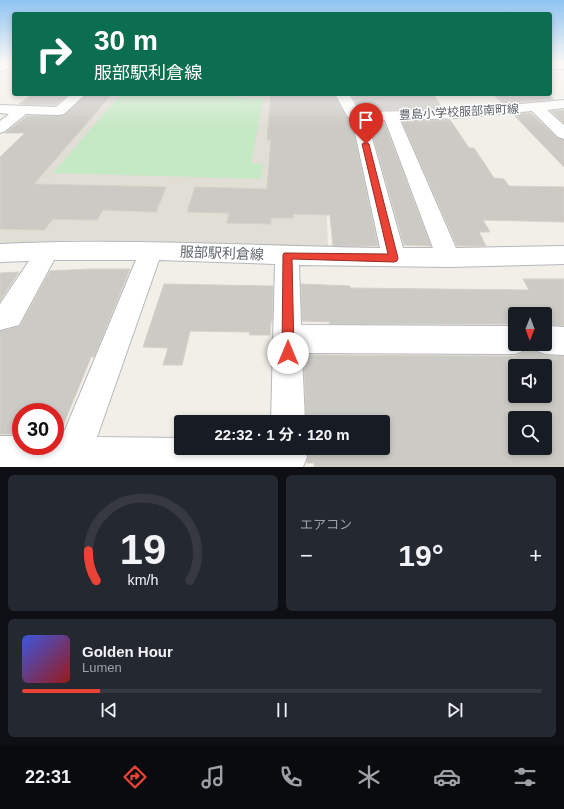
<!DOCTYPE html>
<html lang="ja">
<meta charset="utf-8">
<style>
body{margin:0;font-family:Arial,"Noto Sans JP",sans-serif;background:#242831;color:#f1f3f6;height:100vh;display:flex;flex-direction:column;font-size:15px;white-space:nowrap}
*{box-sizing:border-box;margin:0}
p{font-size:13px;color:#9ea1a6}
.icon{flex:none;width:22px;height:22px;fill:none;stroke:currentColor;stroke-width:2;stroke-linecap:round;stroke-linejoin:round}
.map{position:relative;height:467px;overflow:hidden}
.details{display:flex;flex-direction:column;gap:8px;padding:8px;background:#0d0f14;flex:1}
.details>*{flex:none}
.hud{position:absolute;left:12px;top:12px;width:540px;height:84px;border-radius:4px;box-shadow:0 2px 6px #0003;background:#0b6e4f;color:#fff;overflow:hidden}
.needle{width:26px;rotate:181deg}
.buttons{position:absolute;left:508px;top:307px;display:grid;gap:8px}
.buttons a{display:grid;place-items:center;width:44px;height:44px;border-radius:4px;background:#171b24;box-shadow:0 2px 6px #0003;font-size:20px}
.speed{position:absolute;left:12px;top:403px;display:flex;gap:8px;font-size:20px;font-weight:700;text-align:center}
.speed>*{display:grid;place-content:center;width:52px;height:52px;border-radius:50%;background:#171b24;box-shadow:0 2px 6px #0003;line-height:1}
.speed .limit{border:6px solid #d22;background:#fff;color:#111}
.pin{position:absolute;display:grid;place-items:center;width:34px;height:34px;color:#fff;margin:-41px -17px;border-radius:50% 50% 50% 0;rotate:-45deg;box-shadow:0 0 4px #0007}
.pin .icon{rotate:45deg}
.me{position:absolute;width:44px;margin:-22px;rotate:0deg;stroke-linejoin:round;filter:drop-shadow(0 0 3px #0008)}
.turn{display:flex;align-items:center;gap:14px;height:84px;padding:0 16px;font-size:18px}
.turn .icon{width:52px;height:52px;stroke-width:2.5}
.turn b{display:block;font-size:28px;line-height:34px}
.big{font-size:30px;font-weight:700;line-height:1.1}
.details .tile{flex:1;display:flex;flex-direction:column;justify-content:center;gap:6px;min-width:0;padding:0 14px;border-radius:6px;background:#242831}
.details .dial{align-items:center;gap:0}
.dial svg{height:104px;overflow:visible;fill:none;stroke:#363941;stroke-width:7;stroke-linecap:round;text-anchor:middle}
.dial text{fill:#f1f3f6;stroke:none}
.song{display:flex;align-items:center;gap:12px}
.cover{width:48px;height:48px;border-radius:6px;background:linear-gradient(135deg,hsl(230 70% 55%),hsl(0 70% 35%))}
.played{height:4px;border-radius:2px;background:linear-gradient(90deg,#ea4335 15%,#363941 15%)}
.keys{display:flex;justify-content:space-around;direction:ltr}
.heat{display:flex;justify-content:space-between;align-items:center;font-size:22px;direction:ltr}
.details .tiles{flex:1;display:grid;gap:8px;grid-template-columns:1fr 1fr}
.tile:last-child{grid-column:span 2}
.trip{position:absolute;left:174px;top:415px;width:216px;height:40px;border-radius:4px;background:#171b24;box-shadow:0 2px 6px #0003;font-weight:700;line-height:40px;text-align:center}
.tabs{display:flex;height:64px;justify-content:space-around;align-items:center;background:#090b0e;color:#9ea1a6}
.tabs .icon{width:28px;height:28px}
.tabs .selected{color:#ea4335}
.tabs b{font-size:18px;color:#f1f3f6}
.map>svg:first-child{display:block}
</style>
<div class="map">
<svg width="564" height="467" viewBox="0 0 564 467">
<rect width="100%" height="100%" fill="#f1efe8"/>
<path fill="#e1ded6" d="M86 94H337L348 117H323L328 248 49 242 0 244V161L7 157 54 114H62Z"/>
<path fill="#c5e8c5" d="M121 94H238L237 98 263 99 251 163 263 164 261 179 53 173Z"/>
<g fill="#cccac5" stroke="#d6d1c6" fill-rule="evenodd">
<path d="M32 94H69L55 105 19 104Z"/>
<path d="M87 94H112L34 184 166 187 156 212 103 210 97 220 53 219 44 230 0 229V157L25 133H5L27 116 64 115Z"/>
<path d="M271 94H334L345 115 351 120 378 246H333L330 215 293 214V218H271V224L227 223 229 213 187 212 195 187 267 189 271 140H267Z"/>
<path d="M351 94H433L443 109 361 110Z"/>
<path d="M493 94H547L554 99 503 104Z"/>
<path d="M564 110V123L551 111Z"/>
<path d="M531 113 557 138 564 140V167L513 114Z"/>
<path d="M450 120 469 148H474L494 178 504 179 509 186 564 187V222L483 220 490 232H479L486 246H457L402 121Z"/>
<path d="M369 122H384L431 246 404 245Z"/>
<path d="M90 269H130L94 357H91L60 433H55V412H21V434H0V331L20 326 50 271Z"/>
<path d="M19 272 0 301V273Z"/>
<path d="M523 279H564V326L545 325V314H515V324H329L331 322 302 321 301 284 350 286V288L529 290Z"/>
<path d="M164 284 273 286 272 321H271L270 335H249L250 332 190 331 182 365H163L168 348 143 347Z"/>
<path d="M529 344 534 351 544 355 564 356V467H314V463H307V448H383V422H306L304 355 515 356 526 351ZM515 366H545V396H515ZM515 418H545V448H515Z"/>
</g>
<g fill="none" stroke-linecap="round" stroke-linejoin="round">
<defs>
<g id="minor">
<path d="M4 62H14V66L0 72V64Z"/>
<rect x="550" y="63" width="14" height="6"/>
<path d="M71 94H86L64 114 59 115 26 114 5 131 0 133V121L9 114 0 113V105L56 107Z"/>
<path d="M335 94H349L360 112 458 110 564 100V108L547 110 564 125V139L558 137 532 111 458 118 400 120 456 248 564 246V264L449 267 299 265 301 325 515 326V344H528L525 350 515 354 302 353 305 422H271L275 264 159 260 97 437 181 438V448H303L307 457 303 467H0V436H21V446H55V437H62L136 260H54L19 325 0 330V304L29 261 0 262V244C126 238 253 246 380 248L352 119 348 117 346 114ZM367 120H385L433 248H403Z"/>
<path d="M545 326 564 327V355L545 354 535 350 532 344H545Z"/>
</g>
</defs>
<use href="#minor" stroke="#b5b8bc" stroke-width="2"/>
<use href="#minor" fill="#fff" fill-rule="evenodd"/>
</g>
<linearGradient id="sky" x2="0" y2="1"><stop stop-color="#8fc3f1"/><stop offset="0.49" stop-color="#f9f8f5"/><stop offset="1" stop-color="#f9f8f5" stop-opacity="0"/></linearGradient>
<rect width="564" height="127" fill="url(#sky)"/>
<path fill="#ea4335" stroke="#982c22" d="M366 142 369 144 398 258 397 261 394 262 292 259 294 353 292 357 288 359 284 357 282 353 283 255 284 253 388 254 362 144Z"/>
<g text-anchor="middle" stroke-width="3" stroke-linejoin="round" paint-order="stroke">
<g font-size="12" fill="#5f6368" stroke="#fff">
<text transform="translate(459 112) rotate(-3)" y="4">豊島小学校服部南町線</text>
</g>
<g font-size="14" fill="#5f6368" stroke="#fff">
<text transform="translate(222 253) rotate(2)" y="5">服部駅利倉線</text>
</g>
</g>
</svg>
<div class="buttons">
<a><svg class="needle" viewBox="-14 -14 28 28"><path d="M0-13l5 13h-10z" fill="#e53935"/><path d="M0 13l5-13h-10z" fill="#9ea1a6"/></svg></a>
<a><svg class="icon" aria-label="sound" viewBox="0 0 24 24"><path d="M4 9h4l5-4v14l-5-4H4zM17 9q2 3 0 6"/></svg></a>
<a><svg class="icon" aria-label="search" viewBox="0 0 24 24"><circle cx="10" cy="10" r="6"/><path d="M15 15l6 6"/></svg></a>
</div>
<div class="speed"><div class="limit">30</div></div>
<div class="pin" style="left:366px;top:144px;background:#d93025"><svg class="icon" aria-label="arrive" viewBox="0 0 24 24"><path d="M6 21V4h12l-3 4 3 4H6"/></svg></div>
<svg class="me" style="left:288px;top:353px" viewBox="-20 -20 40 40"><circle r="19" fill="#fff"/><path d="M0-13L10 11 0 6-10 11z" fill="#ea4335"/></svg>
<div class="trip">22:32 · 1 分 · 120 m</div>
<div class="hud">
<div class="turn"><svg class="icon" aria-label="right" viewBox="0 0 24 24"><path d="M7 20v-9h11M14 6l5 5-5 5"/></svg><div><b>30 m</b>服部駅利倉線</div></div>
</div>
</div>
<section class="details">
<div class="tiles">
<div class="tile dial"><svg viewBox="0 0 100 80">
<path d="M14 69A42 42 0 1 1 86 69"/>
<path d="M14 69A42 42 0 0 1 8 46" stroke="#ea4335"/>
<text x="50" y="56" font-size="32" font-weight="700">19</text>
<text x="50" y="72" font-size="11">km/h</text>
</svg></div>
<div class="tile"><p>エアコン</p>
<div class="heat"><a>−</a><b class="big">19°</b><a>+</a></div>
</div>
<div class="tile">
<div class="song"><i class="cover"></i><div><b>Golden Hour</b><p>Lumen</p></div></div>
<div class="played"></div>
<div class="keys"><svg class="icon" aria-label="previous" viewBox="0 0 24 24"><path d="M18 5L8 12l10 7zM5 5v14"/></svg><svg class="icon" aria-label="pause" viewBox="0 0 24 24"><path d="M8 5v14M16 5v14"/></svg><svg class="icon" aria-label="next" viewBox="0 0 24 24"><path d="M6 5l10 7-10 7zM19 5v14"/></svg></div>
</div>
</div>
</section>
<nav class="tabs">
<b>22:31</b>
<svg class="icon selected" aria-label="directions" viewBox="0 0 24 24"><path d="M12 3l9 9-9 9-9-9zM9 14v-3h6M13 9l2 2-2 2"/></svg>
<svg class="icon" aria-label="music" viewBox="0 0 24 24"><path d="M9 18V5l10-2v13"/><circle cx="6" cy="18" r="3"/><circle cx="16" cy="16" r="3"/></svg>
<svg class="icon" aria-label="phone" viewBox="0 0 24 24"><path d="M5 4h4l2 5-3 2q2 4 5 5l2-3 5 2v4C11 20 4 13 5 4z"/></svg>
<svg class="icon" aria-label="climate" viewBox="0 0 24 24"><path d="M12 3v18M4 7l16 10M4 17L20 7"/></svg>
<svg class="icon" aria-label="car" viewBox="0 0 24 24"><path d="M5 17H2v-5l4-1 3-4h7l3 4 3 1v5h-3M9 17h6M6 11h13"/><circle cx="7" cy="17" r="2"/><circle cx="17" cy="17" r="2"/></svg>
<svg class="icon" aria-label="filters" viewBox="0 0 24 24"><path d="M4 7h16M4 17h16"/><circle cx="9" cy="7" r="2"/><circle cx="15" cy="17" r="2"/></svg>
</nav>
